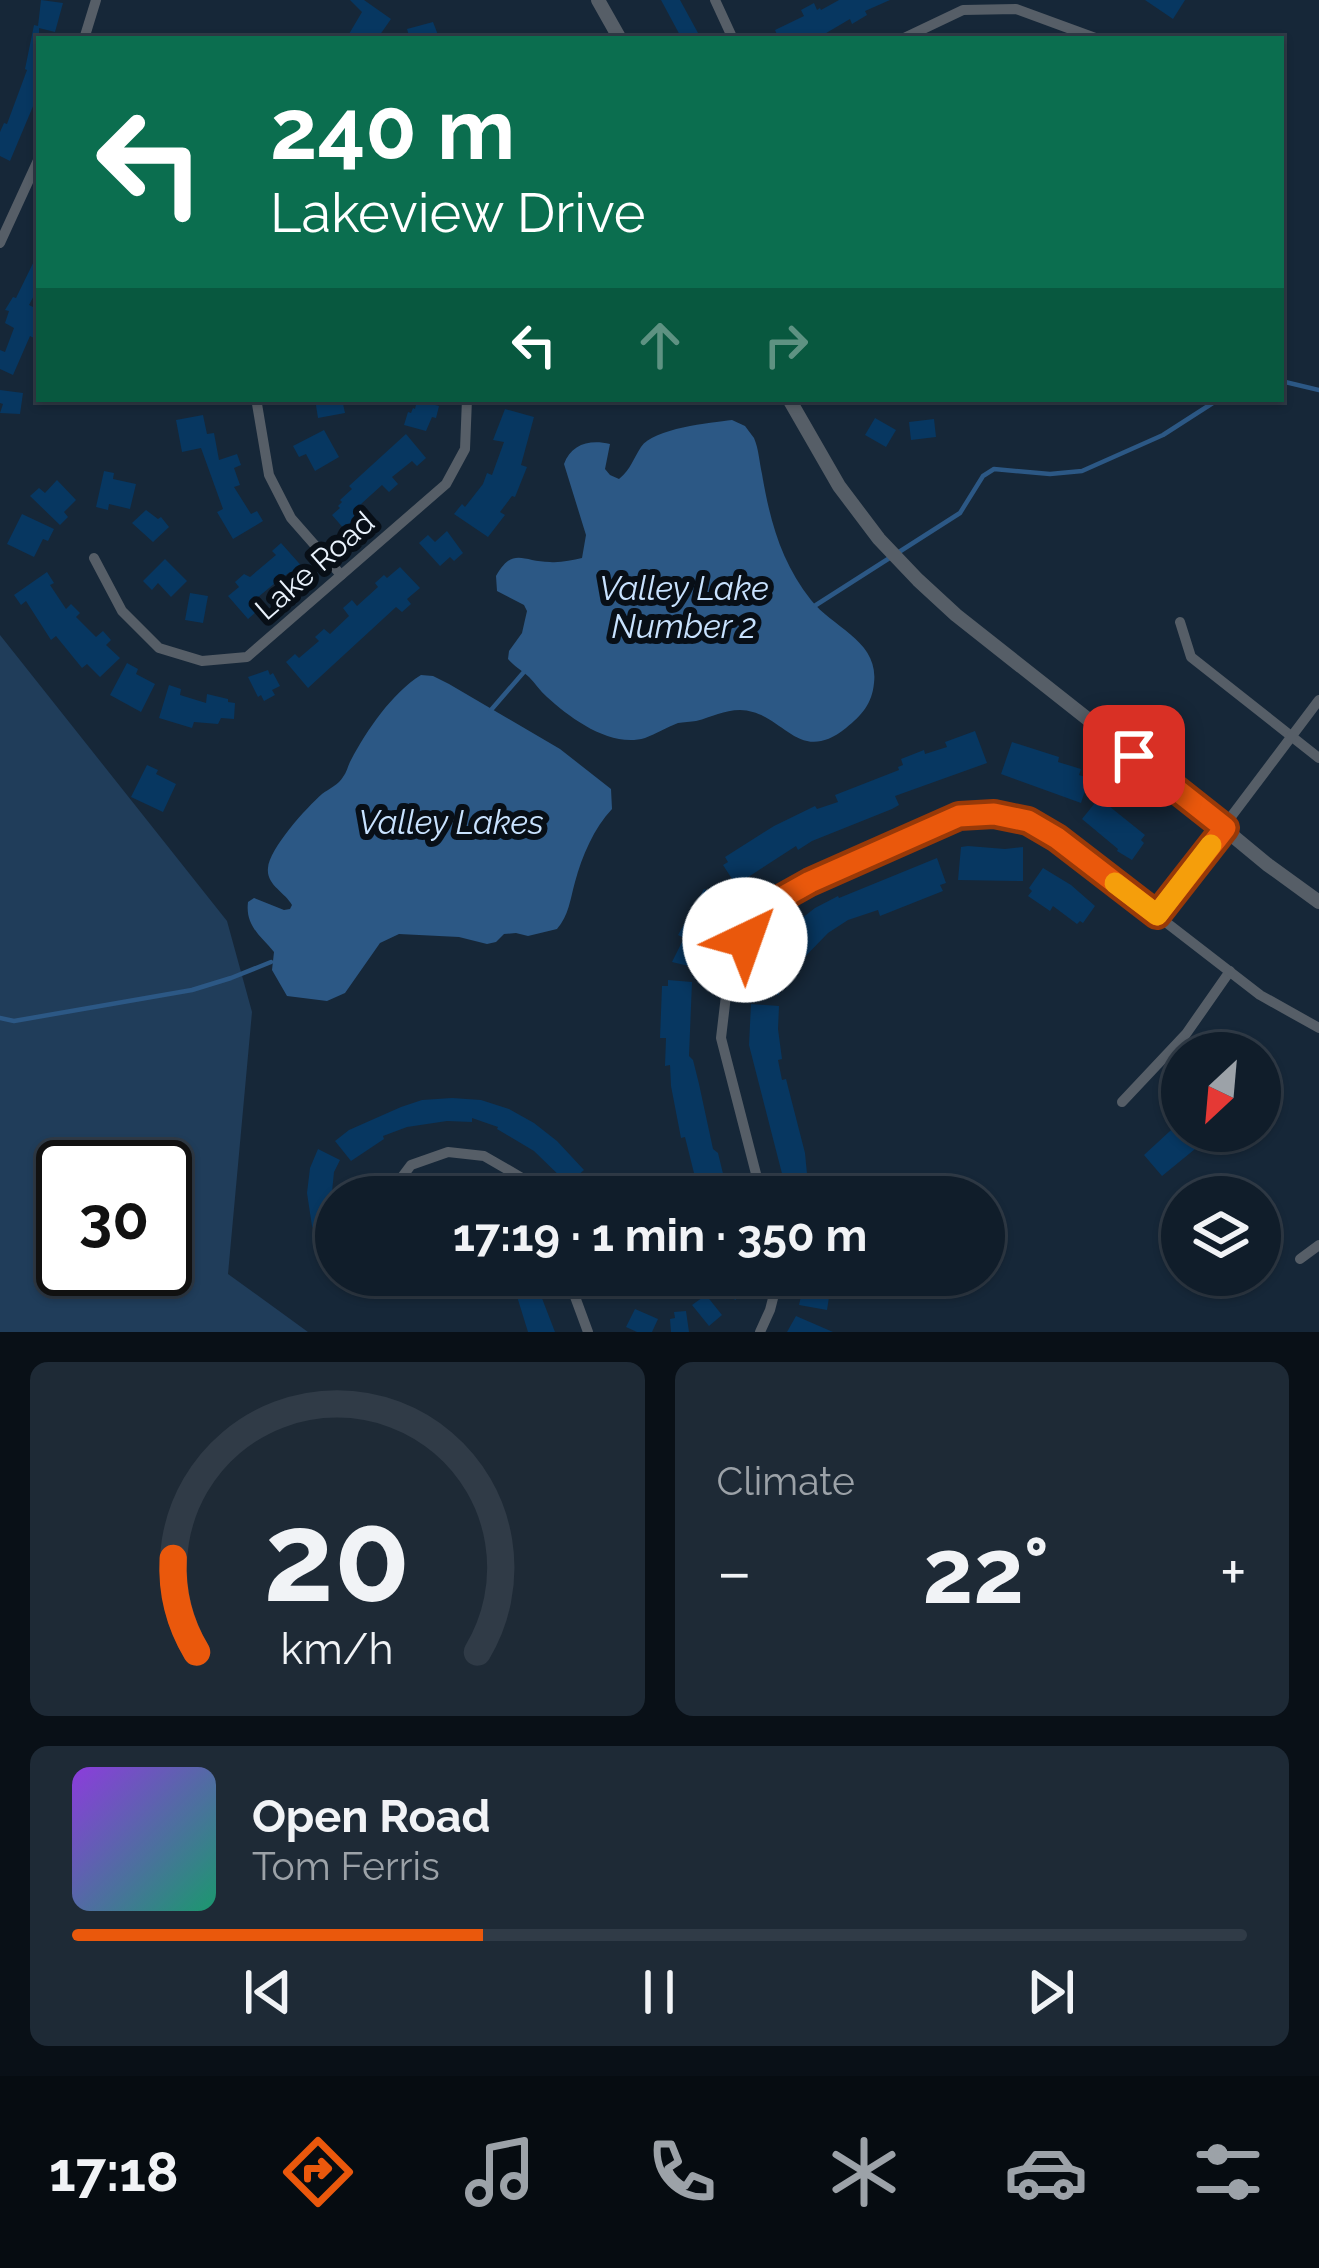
<!DOCTYPE html>
<meta charset="utf-8">
<style>
body{margin:0;font-family:Raleway,sans-serif;background:#1e2a36;color:#f1f3f6;height:100vh;display:flex;flex-direction:column;font-size:45px;white-space:nowrap}
*{box-sizing:border-box;margin:0}
p{font-size:39px;color:#9ca2a8}
.icon{flex:none;width:66px;height:66px;fill:none;stroke:currentColor;stroke-width:2;stroke-linecap:round;stroke-linejoin:round}
.map{position:relative;height:1332px;overflow:hidden}
.drawer{display:flex;flex-direction:column;gap:30px;padding:30px;background:#091017;flex:1}
.drawer>*{flex:none}
.guide{position:absolute;left:36px;top:36px;width:1248px;height:366px;border-radius:0px;box-shadow:0 3px 9px #0004,0 0 0 3px #303b47;background:#0b6e4f;color:#fff;overflow:hidden}
.needle{width:78px;rotate:206deg}
.fabs{position:absolute;left:1161px;top:1032px;display:grid;gap:24px}
.fabs a{display:grid;place-items:center;width:120px;height:120px;border-radius:50%;background:#101d2a;box-shadow:0 3px 9px #0004,0 0 0 3px #303b47;font-size:60px}
.speed{position:absolute;left:36px;top:1140px;display:flex;gap:24px;font-size:60px;font-weight:700;text-align:center}
.speed>*{display:grid;place-content:center;width:156px;height:156px;border-radius:50%;background:#101d2a;box-shadow:0 3px 9px #0004,0 0 0 3px #303b47;line-height:1}
.speed .limit{border:6px solid #111;border-radius:18px;background:#fff;color:#111}
.pin{position:absolute;display:grid;place-items:center;width:102px;height:102px;color:#fff;margin:-51px;border-radius:24px;box-shadow:0 6px 18px #0006}
.me{position:absolute;width:132px;margin:-66px;rotate:42deg;stroke-linejoin:round;filter:drop-shadow(0 0 9px #0008)}
.turn{display:flex;align-items:center;gap:42px;height:252px;padding:0 36px;font-size:54px}
.turn .icon{width:156px;height:156px;stroke-width:2.5}
.turn b{display:block;font-size:84px;line-height:102px}
.lanes{display:flex;align-items:center;height:114px;padding:0 36px;background:#0003;justify-content:center;gap:60px;direction:ltr}
.lanes .off{opacity:.35}
.big{font-size:90px;font-weight:700;line-height:1.1}
.drawer .tile{flex:1;display:flex;flex-direction:column;justify-content:center;gap:18px;min-width:0;padding:0 42px;border-radius:18px;background:#1e2a36}
.drawer .dial{align-items:center;gap:0}
.dial svg{height:312px;overflow:visible;fill:none;stroke:#303b47;stroke-width:7;stroke-linecap:round;text-anchor:middle}
.dial text{fill:#f1f3f6;stroke:none}
.song{display:flex;align-items:center;gap:36px}
.cover{width:144px;height:144px;border-radius:18px;background:linear-gradient(135deg,hsl(270 70% 55%),hsl(160 70% 35%))}
.played{height:12px;border-radius:6px;background:linear-gradient(90deg,#ea580c 35%,#303b47 35%)}
.keys{display:flex;justify-content:space-around;direction:ltr}
.heat{display:flex;justify-content:space-between;align-items:center;font-size:66px;direction:ltr}
.drawer .tiles{flex:1;display:grid;gap:30px;grid-template-columns:1fr 1fr}
.tile:last-child{grid-column:span 2}
.trip{position:absolute;left:315px;top:1176px;width:690px;height:120px;border-radius:60px;background:#101d2a;box-shadow:0 3px 9px #0004,0 0 0 3px #303b47;font-weight:700;line-height:120px;text-align:center}
.menu{display:flex;height:192px;justify-content:space-around;align-items:center;background:#060c11;color:#9ca2a8}
.menu .icon{width:84px;height:84px}
.menu .selected{color:#ea580c}
.menu b{font-size:54px;color:#f1f3f6}
.map>svg:first-child{display:block}
</style>
<div class="map">
<svg width="1319" height="1332" viewBox="0 0 1319 1332">
<rect width="100%" height="100%" fill="#162738"/>
<path fill="#203d5a" fill-rule="evenodd" d="M0 635 227 921 252 1012 228 1274 308 1332H0ZM63 1167H165V1269H63Z"/>
<g fill="#2c5885">
<path d="M732 420 745 426 754 438C759 450 759 461 762 474 770 521 781 562 811 600 833 628 879 641 874 683 872 704 862 715 846 728 797 767 784 711 740 710 724 710 712 717 696 721 691 722 683 722 678 723 667 727 656 734 645 738 611 748 571 719 547 697 540 691 535 683 529 677 521 670 514 666 508 659L509 651 522 633 527 611 524 605 497 591 496 576C513 546 523 562 550 562 560 563 572 560 582 558L586 535 564 464C571 444 590 439 610 444L605 469 610 475 619 479C631 469 633 459 641 447 654 428 710 423 732 420Z"/>
<path d="M421 675 433 676 449 684 560 749 611 789 612 809C594 828 582 856 575 882 570 900 569 915 557 929L528 936 516 933 504 934 496 942 487 944 459 937 399 934 380 943 345 993 327 1001 287 996 272 970 274 952C261 936 245 926 248 902L254 898 284 910 290 909 292 905C285 892 266 885 268 868 269 849 307 807 322 794 329 789 339 784 343 777 347 772 348 765 351 760 367 730 392 693 421 675Z"/>
</g>
<g fill="none" stroke-linecap="round" stroke-linejoin="round">
<g stroke="#2c5885" stroke-width="4.5">
<path d="M1281 381 1319 390"/>
<path d="M816 605 960 513 983 476 994 469 1050 474 1082 471 1163 435 1219 399"/>
<path d="M491 710 523 673"/>
<path d="M0 1018 14 1021 192 990 231 978 271 962"/>
</g>
</g>
<g fill="#073761">
<path d="M41 0 63 3 55 32 39 28V92L10 161 0 156V132L4 123 7 124 27 70 25 69 34 25 38 26Z"/>
<path d="M350 0H364L391 19 377 39H358L349 34 362 12Z"/>
<path d="M661 0H680L698 33 682 39Z"/>
<path d="M839 0H890L865 11 867 15 852 24 850 19 816 39 814 34 804 39H779L775 30 804 16 801 10 814 3 817 10 820 8 821 10Z"/>
<path d="M1145 0H1185L1173 19Z"/>
<path d="M433 22 438 35 410 39 407 29Z"/>
<path d="M39 251V286L29 305 39 310V333L36 339 30 336 13 375 0 369V350L5 352 14 328 5 323 9 311 5 310 13 297 16 298Z"/>
<path d="M0 390 23 393 20 414 0 413 3 404 0 403Z"/>
<path d="M315 399H342L345 413 318 418Z"/>
<path d="M417 400 439 406 436 418 432 417 426 431 404 425 408 412 411 413 413 408 415 409Z"/>
<path d="M505 409 534 417 521 465 527 467 515 497 512 496 500 512 505 515 488 537 454 514 462 504 465 507 483 484 487 473 492 475 504 442 493 440Z"/>
<path d="M203 415 207 434 214 433 219 460 237 454 241 465 234 468 240 485 234 487 251 514 257 511 263 521 233 539 217 512 223 509 201 448 182 452 176 420Z"/>
<path d="M875 418 896 430 886 447 865 435Z"/>
<path d="M934 419 936 437 911 440 909 422Z"/>
<path d="M324 430 339 457 315 471 306 454 299 457 293 446Z"/>
<path d="M406 434 426 458 417 466 412 461 392 477 398 484 389 492 382 485 361 504 364 508 358 513 355 522 345 530 332 515 340 508 338 506 342 502 340 500 352 489 349 486Z"/>
<path d="M104 471 114 473 113 479 136 484 130 509 109 504 108 510 96 507Z"/>
<path d="M57 480 76 500 64 512 68 517 60 525 30 496 39 488 45 493Z"/>
<path d="M146 510 158 519 161 517 169 527 153 542 132 523Z"/>
<path d="M22 514 54 529 48 541 43 539 34 557 7 544Z"/>
<path d="M447 531 463 553 454 561 450 557 440 566 419 543 428 535 435 542Z"/>
<path d="M281 543 306 571 296 579 290 572 275 583 251 603 257 611 248 619 228 596 239 587 235 582 244 574 250 577 276 555 272 551Z"/>
<path d="M165 559 187 581 171 597 158 583 152 590 143 581Z"/>
<path d="M400 567 420 588 407 599 411 604 402 612 396 607 308 688 286 662 295 654 299 658 319 641 315 637 324 629 330 634 349 616 343 608 352 600 357 606 378 587 375 583 384 575 387 578Z"/>
<path d="M47 572 54 583 50 585 66 609 71 604 80 613 76 617 96 637 103 631 111 640 106 645 120 658 100 677 87 664 82 668 56 636 51 640 26 601 21 605 14 595Z"/>
<path d="M190 593 208 596 203 623 185 620Z"/>
<path d="M127 663 138 669 136 674 155 684 141 712 110 695Z"/>
<path d="M268 670 270 675 273 673 280 686 272 690 275 695 264 701 261 695 258 697 248 677Z"/>
<path d="M169 685 181 689 180 695 206 703 207 694 228 699V702L235 703 234 719 221 718 218 724 194 722 192 728 159 718Z"/>
<path d="M975 731 987 763 895 796 899 805 892 809 812 841 798 850 796 846 736 885 723 865 728 862 725 857 774 826 815 806 817 809 838 802 835 795 899 770 898 767 903 765 901 759 924 750 925 754 947 747 945 742Z"/>
<path d="M1012 742 1059 757 1058 762 1081 769 1079 775 1089 778 1081 803 1001 774Z"/>
<path d="M147 765 158 770 156 774 176 784 163 812 131 797Z"/>
<path d="M1099 798 1145 835 1141 840 1144 843 1132 860 1117 851 1118 849 1082 819Z"/>
<path d="M968 846 1005 849 1023 847V881L958 880 961 847Z"/>
<path d="M937 858 946 883 940 885 943 891 880 916 878 910 848 920 828 933 796 966 792 964 783 988 779 987V995L755 986 772 949 788 929 815 908 838 896 839 898Z"/>
<path d="M1043 868 1071 885 1095 906 1083 923 1080 921 1077 924 1053 906 1050 911 1028 896 1032 891 1029 888Z"/>
<path d="M712 886 725 892 719 896 729 901 697 968 672 962 684 938 678 935 704 889 709 891Z"/>
<path d="M668 980 692 982 689 1056 693 1060 699 1084 713 1149 718 1153 726 1186 721 1187 724 1197H700L685 1137 681 1138 671 1086 670 1065 665 1066 666 1038H660L662 986H668Z"/>
<path d="M751 1004 779 1006 778 1029 782 1059 778 1060 782 1080 786 1079 805 1153 807 1174 813 1173 818 1197H788L749 1045Z"/>
<path d="M1182 1080V1117L1164 1103Z"/>
<path d="M452 1098 481 1100 509 1109 534 1123 557 1141 584 1170 568 1184 534 1151 497 1129 498 1127 472 1118V1122L447 1121 407 1127 383 1136 384 1139 351 1161 335 1141 349 1130 401 1107 422 1100Z"/>
<path d="M1182 1120V1135L1195 1149 1162 1176 1144 1155Z"/>
<path d="M318 1149 340 1160 334 1172 331 1202 336 1224V1244L324 1250 312 1226 307 1193 310 1168Z"/>
<path d="M436 1182 480 1185 478 1197H435Z"/>
<path d="M519 1275H536L538 1288 555 1332H528L511 1277Z"/>
<path d="M616 1275H622L627 1291 604 1298 598 1280Z"/>
<path d="M806 1275H830L832 1278 827 1310 799 1305Z"/>
<path d="M720 1276 740 1282 736 1300 708 1290 712 1277 718 1279Z"/>
<path d="M706 1295 722 1315 709 1326 692 1305Z"/>
<path d="M635 1309 658 1319 652 1332H637L626 1327Z"/>
<path d="M686 1311 689 1332H671L670 1319 675 1318 674 1312Z"/>
<path d="M796 1316 833 1332H787Z"/>
</g>
<g fill="none" stroke-linecap="round" stroke-linejoin="round">
<g stroke="#565e67" stroke-width="10">
<path d="M715 0 733 39"/>
<path d="M84 39 96 0"/>
<path d="M902 39 963 10 1016 9 1098 39"/>
<path d="M0 243 39 158"/>
<path d="M257 404 269 475 291 518 341 575"/>
<path d="M94 558 122 611 159 648 202 661 247 657 446 484 465 449 467 399"/>
<path d="M1180 622 1191 657 1319 758"/>
<path d="M1157 915 1319 700"/>
<path d="M1122 1102 1186 1034 1230 971"/>
<path d="M387 1197 411 1165 448 1152 484 1156 522 1178 534 1197"/>
<path d="M762 1197 721 1038 727 987 745 940 776 901 810 882 959 816 993 814 1028 821 1057 838 1260 995 1319 1028"/>
<path d="M1300 1259 1319 1245"/>
<path d="M567 1275 588 1332"/>
<path d="M760 1332 770 1310 779 1275"/>
</g>
<g stroke="#565e67" stroke-width="14">
<path d="M598 0 620 39"/>
<path d="M789 399 839 486 879 539 918 580 956 615 1170 784 1268 865 1319 902"/>
</g>
</g>
<g fill="none" stroke-linecap="round" stroke-linejoin="round">
<defs>
<path id="route" d="M745 940 776 901 810 882 959 816 994 814 1028 821 1057 838 1157 915 1225 828 1134 756"/>
</defs>
<use href="#route" stroke="#983908" stroke-width="30"/>
<use href="#route" stroke="#ea580c" stroke-width="21"/>
<path stroke="#f59e0b" stroke-width="21" d="M1115 883 1157 915 1211 845"/>
</g>
<g text-anchor="middle" stroke-width="12" stroke-linejoin="round" paint-order="stroke">
<g font-size="30" fill="#eaf3fd" stroke="#080f17">
<text transform="translate(315 566) rotate(-41)" y="10">Lake Road</text>
</g>
<g font-size="33" font-style="italic" fill="#c9e3ff" stroke="#080f17">
<text x="684" y="600">Valley Lake<tspan x="684" dy="38">Number 2</tspan></text>
<text x="451" y="834">Valley Lakes</text>
</g>
</g>
</svg>
<div class="fabs">
<a><svg class="needle" viewBox="-14 -14 28 28"><path d="M0-13l5 13h-10z" fill="#e53935"/><path d="M0 13l5-13h-10z" fill="#9ca2a8"/></svg></a>
<a><svg class="icon" aria-label="layers" viewBox="0 0 24 24"><path d="M12 4l9 5-9 5-9-5zM3 14l9 5 9-5"/></svg></a>
</div>
<div class="speed"><div class="limit">30</div></div>
<div class="pin" style="left:1134px;top:756px;background:#d93025"><svg class="icon" aria-label="arrive" viewBox="0 0 24 24"><path d="M6 21V4h12l-3 4 3 4H6"/></svg></div>
<svg class="me" style="left:745px;top:940px" viewBox="-20 -20 40 40"><circle r="19" fill="#fff"/><path d="M0-13L10 11 0 6-10 11z" fill="#ea580c"/></svg>
<div class="trip">17:19 · 1 min · 350 m</div>
<div class="guide">
<div class="turn"><svg class="icon" aria-label="left" viewBox="0 0 24 24"><path d="M17 20v-9H6M10 6l-5 5 5 5"/></svg><div><b>240 m</b>Lakeview Drive</div></div>
<div class="lanes"><svg class="icon" aria-label="left" viewBox="0 0 24 24"><path d="M17 20v-9H6M10 6l-5 5 5 5"/></svg><svg class="icon off" aria-label="ahead" viewBox="0 0 24 24"><path d="M12 20V5M6 11l6-6 6 6"/></svg><svg class="icon off" aria-label="right" viewBox="0 0 24 24"><path d="M7 20v-9h11M14 6l5 5-5 5"/></svg></div>
</div>
</div>
<section class="drawer">
<div class="tiles">
<div class="tile dial"><svg viewBox="0 0 100 80">
<path d="M14 69A42 42 0 1 1 86 69"/>
<path d="M14 69A42 42 0 0 1 8 45" stroke="#ea580c"/>
<text x="50" y="56" font-size="32" font-weight="700">20</text>
<text x="50" y="72" font-size="11">km/h</text>
</svg></div>
<div class="tile"><p>Climate</p>
<div class="heat"><a>−</a><b class="big">22°</b><a>+</a></div>
</div>
<div class="tile">
<div class="song"><i class="cover"></i><div><b>Open Road</b><p>Tom Ferris</p></div></div>
<div class="played"></div>
<div class="keys"><svg class="icon" aria-label="previous" viewBox="0 0 24 24"><path d="M18 5L8 12l10 7zM5 5v14"/></svg><svg class="icon" aria-label="pause" viewBox="0 0 24 24"><path d="M8 5v14M16 5v14"/></svg><svg class="icon" aria-label="next" viewBox="0 0 24 24"><path d="M6 5l10 7-10 7zM19 5v14"/></svg></div>
</div>
</div>
</section>
<nav class="menu">
<b>17:18</b>
<svg class="icon selected" aria-label="directions" viewBox="0 0 24 24"><path d="M12 3l9 9-9 9-9-9zM9 14v-3h6M13 9l2 2-2 2"/></svg>
<svg class="icon" aria-label="music" viewBox="0 0 24 24"><path d="M9 18V5l10-2v13"/><circle cx="6" cy="18" r="3"/><circle cx="16" cy="16" r="3"/></svg>
<svg class="icon" aria-label="phone" viewBox="0 0 24 24"><path d="M5 4h4l2 5-3 2q2 4 5 5l2-3 5 2v4C11 20 4 13 5 4z"/></svg>
<svg class="icon" aria-label="climate" viewBox="0 0 24 24"><path d="M12 3v18M4 7l16 10M4 17L20 7"/></svg>
<svg class="icon" aria-label="car" viewBox="0 0 24 24"><path d="M5 17H2v-5l4-1 3-4h7l3 4 3 1v5h-3M9 17h6M6 11h13"/><circle cx="7" cy="17" r="2"/><circle cx="17" cy="17" r="2"/></svg>
<svg class="icon" aria-label="filters" viewBox="0 0 24 24"><path d="M4 7h16M4 17h16"/><circle cx="9" cy="7" r="2"/><circle cx="15" cy="17" r="2"/></svg>
</nav>
